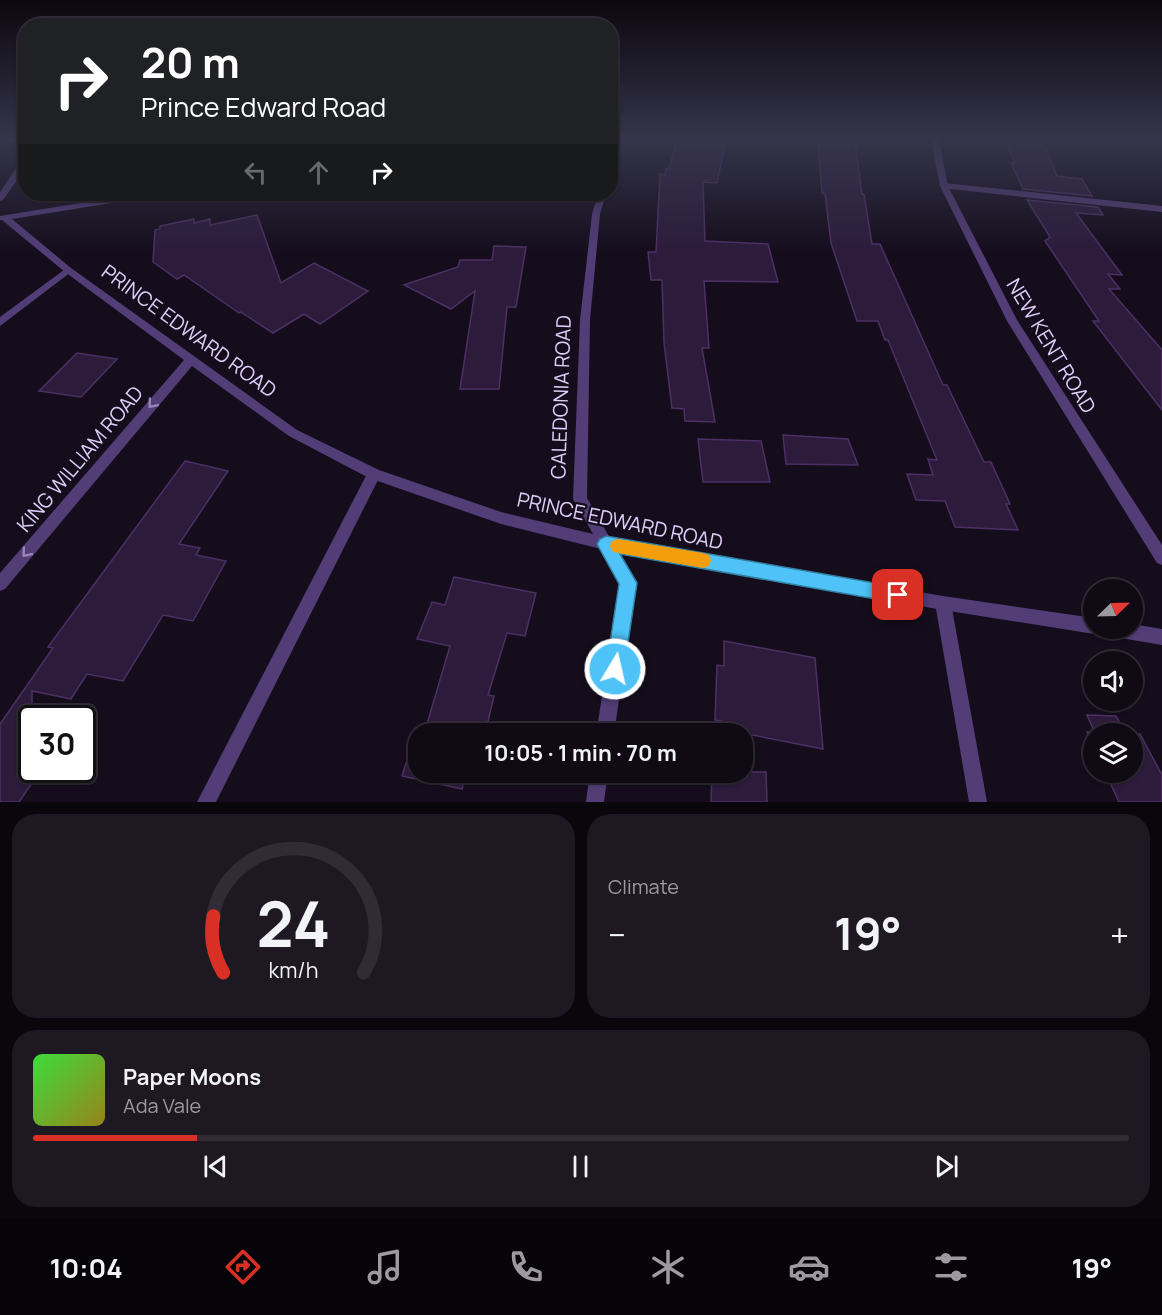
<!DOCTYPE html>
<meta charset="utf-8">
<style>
body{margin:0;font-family:Manrope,sans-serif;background:#1e1822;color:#f1f3f6;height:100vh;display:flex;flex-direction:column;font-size:22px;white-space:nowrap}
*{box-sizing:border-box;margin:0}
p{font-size:20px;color:#9c9aa0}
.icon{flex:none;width:33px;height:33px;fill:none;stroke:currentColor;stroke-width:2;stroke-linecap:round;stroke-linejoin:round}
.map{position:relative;height:802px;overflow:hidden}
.sheet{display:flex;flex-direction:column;gap:12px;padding:12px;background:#09060c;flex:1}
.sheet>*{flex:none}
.top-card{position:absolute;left:18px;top:18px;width:600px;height:183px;border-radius:24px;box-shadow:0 2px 4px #0004,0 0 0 2px #302b34;background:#202124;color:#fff;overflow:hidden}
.needle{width:39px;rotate:67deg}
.tools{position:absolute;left:1083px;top:579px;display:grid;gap:12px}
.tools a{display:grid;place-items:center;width:60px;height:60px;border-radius:50%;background:#100a15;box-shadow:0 2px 4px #0004,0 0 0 2px #302b34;font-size:30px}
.speed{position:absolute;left:18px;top:705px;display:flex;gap:12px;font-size:30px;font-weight:700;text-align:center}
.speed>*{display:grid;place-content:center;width:78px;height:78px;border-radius:50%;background:#100a15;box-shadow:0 2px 4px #0004,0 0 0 2px #302b34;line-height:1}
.speed .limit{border:3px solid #111;border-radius:9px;background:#fff;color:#111}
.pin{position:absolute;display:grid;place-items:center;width:51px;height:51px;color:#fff;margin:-26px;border-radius:12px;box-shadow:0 3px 9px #0006}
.me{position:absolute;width:66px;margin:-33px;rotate:9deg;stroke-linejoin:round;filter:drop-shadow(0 0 4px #0008)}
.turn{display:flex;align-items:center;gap:21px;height:126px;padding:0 24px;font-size:27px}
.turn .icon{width:78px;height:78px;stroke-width:2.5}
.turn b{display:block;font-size:42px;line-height:51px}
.lanes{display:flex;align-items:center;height:57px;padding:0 24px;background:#0003;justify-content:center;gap:30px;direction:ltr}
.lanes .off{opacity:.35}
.big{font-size:45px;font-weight:700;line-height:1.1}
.sheet .tile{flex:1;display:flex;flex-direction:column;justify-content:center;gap:9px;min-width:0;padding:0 21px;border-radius:24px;background:#1e1822}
.sheet .dial{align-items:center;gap:0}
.dial svg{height:156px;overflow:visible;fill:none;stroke:#302b34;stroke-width:7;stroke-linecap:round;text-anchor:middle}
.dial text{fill:#f1f3f6;stroke:none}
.song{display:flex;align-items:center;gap:18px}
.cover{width:72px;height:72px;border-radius:9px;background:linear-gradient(135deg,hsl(120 70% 55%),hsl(50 70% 35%))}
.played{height:6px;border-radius:3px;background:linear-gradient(90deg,#d93025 15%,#302b34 15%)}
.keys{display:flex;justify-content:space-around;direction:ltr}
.heat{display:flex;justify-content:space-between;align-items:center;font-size:33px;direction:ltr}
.sheet .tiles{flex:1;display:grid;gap:12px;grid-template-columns:1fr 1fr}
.tile:last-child{grid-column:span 2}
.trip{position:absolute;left:408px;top:723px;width:345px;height:60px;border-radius:24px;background:#100a15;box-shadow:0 2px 4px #0004,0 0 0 2px #302b34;font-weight:700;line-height:60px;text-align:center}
.tabs{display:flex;height:96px;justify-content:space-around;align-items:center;background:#060408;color:#9c9aa0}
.tabs .icon{width:42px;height:42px}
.tabs .current{color:#d93025}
.tabs b{font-size:27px;color:#f1f3f6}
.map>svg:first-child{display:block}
</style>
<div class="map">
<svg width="1162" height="802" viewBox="0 0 1162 802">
<rect width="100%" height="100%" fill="#150d1c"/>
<g fill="#2c1b3b" stroke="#4c3065" stroke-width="1.5">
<path d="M677 140 725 144 717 183 703 182 705 241 768 244 778 282 704 281 709 348H702L715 422 685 421 684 409 672 408 664 343 662 280H651L648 252H656L660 174 665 175 666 169H669Z"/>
<path d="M824 140H849V143H855L862 194H864L872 244H880L943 385H947L984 462H991L1010 504H1006L1018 530 955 527 945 501 916 500 907 474 933 475 928 459 937 460 888 340H885L878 321H857L831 243 825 194 822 193 818 143 824 144Z"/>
<path d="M1005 140H1034L1035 143 1044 144 1057 176 1082 179 1092 196 1023 189 1011 163H1015Z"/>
<path d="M1027 200 1098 207 1103 215 1076 213 1122 275 1108 274 1120 289H1109L1162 350V410L1093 321H1099L1045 241 1050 237Z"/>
<path d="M257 215 281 283 314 263 368 291 320 324 304 314 273 333 241 312 239 313 184 275 177 279 153 262 155 230 160 229V226L194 219V223L210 219V225Z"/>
<path d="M494 246 526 247 516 307H507L499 389H460L475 291 451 309 404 285 458 267 460 260H492Z"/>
<path d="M77 353 117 359 81 397 39 391Z"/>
<path d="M783 435 848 439 858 465 786 464Z"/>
<path d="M698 439 761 441 770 482H703Z"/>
<path d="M185 461 228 471 179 544 200 548 196 555 226 561 193 621 163 615 123 681 87 674 71 699 32 691V783L19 802H0V724L53 648 48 647Z"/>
<path d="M454 577 536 593 525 636 507 633 488 695 494 696 485 734H424L450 646 417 639 432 602 445 605Z"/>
<path d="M724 641 815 658 823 749 742 733V725L715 720 717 665 724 666Z"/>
<path d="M1087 715 1116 716 1125 733 1128 734H1094V747L1087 732 1095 733Z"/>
<path d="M1132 734H1140L1162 775V802H1119L1105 772H1132Z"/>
<path d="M410 751H418V772H466L462 789 402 776Z"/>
<path d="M712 772H766L767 802H711Z"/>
</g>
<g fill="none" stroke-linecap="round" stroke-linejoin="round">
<g fill="#523d77" fill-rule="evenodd">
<path d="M944 183 1162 206V212L941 188V184Z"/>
<path d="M68 267 71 268V272L0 326V317Z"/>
<path d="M374 469 379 470 381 474 216 802H197L369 470Z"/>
<path d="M943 596 948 598 951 603 987 802H969L935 603 938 598Z"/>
</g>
<g fill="#523d77" fill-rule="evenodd">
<path d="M613 140H621L614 163 610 165V149Z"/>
<path d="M23 158H26V167L3 200 0 201V192Z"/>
<path d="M136 194H153L149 197 12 219 71 268 297 430 379 470 501 512 593 534 573 499 580 320 592 214 598 194H606L600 214 590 320 587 498 610 538 943 596 1094 618V628H1101L1100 632 1094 634 943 610 619 553 636 583 614 734H596L620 584 601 549 501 524 369 478 289 436 192 366 5 589 0 591V573L184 360 65 272 2 220H0V216Z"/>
<path d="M1132 624 1162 629V645L1109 636 1103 634 1101 628H1132Z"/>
<path d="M590 772H608L604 802H586Z"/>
</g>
<path fill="#523d77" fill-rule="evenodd" d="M931 140H939L948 186 1017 320 1162 545V565L1157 563 1007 321 940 186Z"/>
</g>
<defs><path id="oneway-chevron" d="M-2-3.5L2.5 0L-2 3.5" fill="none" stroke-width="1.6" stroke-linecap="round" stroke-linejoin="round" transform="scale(1.5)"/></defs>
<g stroke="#9a85b8">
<use href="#oneway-chevron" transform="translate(152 404) rotate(130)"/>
<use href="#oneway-chevron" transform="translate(26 553) rotate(130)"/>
</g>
<linearGradient id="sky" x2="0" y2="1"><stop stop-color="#0c070f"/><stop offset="0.55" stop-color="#35354b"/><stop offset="1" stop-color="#35354b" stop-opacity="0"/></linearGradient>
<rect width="1162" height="253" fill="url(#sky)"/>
<path fill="#4fc3f7" stroke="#337fa1" stroke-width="1.5" d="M606 536 898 587 904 589 907 595 904 601 898 603 620 554 637 583 624 669 622 675 615 678 608 675 606 669 619 584 597 544 600 539Z"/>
<path fill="#f59e0b" d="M618 539 703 553 709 555 711 561 709 566 703 568 618 553 612 551 610 546 612 541Z"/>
<g text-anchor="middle" stroke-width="4.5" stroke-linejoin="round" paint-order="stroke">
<g font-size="20" fill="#e1cdfa" stroke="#150d1c">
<text transform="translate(189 331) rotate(36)" y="7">PRINCE EDWARD ROAD</text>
<text transform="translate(1051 346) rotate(59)" y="7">NEW KENT ROAD</text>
<text transform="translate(561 397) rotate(-88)" y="7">CALEDONIA ROAD</text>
<text transform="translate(80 459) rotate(-50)" y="7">KING WILLIAM ROAD</text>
<text transform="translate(620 521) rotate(12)" y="7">PRINCE EDWARD ROAD</text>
</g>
</g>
</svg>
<div class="tools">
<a><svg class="needle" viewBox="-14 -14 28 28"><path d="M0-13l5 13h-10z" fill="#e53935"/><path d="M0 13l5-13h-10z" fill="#9c9aa0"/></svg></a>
<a><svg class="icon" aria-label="sound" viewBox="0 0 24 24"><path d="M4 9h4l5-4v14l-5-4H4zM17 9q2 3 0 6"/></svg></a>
<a><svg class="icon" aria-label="layers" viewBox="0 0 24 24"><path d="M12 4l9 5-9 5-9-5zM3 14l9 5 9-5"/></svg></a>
</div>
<div class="speed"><div class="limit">30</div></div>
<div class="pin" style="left:898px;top:595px;background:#d93025"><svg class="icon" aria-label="arrive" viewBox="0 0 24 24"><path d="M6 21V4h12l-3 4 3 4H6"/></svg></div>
<svg class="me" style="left:615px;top:669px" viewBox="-20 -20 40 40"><circle r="17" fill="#4fc3f7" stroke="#fff" stroke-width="3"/><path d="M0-11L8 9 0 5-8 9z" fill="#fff"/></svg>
<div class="trip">10:05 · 1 min · 70 m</div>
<div class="top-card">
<div class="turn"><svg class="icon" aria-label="right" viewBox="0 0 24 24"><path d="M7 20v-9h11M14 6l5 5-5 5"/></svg><div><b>20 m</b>Prince Edward Road</div></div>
<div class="lanes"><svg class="icon off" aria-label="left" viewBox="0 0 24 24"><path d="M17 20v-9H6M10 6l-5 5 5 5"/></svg><svg class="icon off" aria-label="ahead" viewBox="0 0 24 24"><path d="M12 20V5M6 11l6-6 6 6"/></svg><svg class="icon" aria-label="right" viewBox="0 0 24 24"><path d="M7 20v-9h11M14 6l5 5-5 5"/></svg></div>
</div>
</div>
<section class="sheet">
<div class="tiles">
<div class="tile dial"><svg viewBox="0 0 100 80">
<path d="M14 69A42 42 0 1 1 86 69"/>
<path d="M14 69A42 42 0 0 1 9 40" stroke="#d93025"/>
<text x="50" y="56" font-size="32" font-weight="700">24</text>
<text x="50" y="72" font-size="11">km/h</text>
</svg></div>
<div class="tile"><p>Climate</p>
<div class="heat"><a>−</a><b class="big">19°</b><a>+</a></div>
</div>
<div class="tile">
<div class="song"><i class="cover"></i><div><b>Paper Moons</b><p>Ada Vale</p></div></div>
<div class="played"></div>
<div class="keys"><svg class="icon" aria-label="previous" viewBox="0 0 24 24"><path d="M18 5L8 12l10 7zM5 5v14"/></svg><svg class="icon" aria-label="pause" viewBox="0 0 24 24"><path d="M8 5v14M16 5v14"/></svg><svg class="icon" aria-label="next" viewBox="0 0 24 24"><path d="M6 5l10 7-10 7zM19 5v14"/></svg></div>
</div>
</div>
</section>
<nav class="tabs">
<b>10:04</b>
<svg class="icon current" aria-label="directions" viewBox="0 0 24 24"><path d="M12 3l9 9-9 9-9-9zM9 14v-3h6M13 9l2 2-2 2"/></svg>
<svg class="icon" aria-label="music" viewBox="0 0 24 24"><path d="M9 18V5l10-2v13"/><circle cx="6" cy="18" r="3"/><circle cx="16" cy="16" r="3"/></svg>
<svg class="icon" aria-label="phone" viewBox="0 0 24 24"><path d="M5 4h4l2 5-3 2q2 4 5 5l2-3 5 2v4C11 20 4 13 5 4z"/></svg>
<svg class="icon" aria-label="climate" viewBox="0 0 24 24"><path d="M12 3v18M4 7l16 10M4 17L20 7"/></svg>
<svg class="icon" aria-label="car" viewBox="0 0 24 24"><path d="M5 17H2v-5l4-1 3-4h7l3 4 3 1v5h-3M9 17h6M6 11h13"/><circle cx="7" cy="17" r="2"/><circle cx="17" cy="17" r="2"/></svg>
<svg class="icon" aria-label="filters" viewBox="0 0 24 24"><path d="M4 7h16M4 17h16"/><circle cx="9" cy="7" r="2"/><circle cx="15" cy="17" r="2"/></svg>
<b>19°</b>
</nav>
